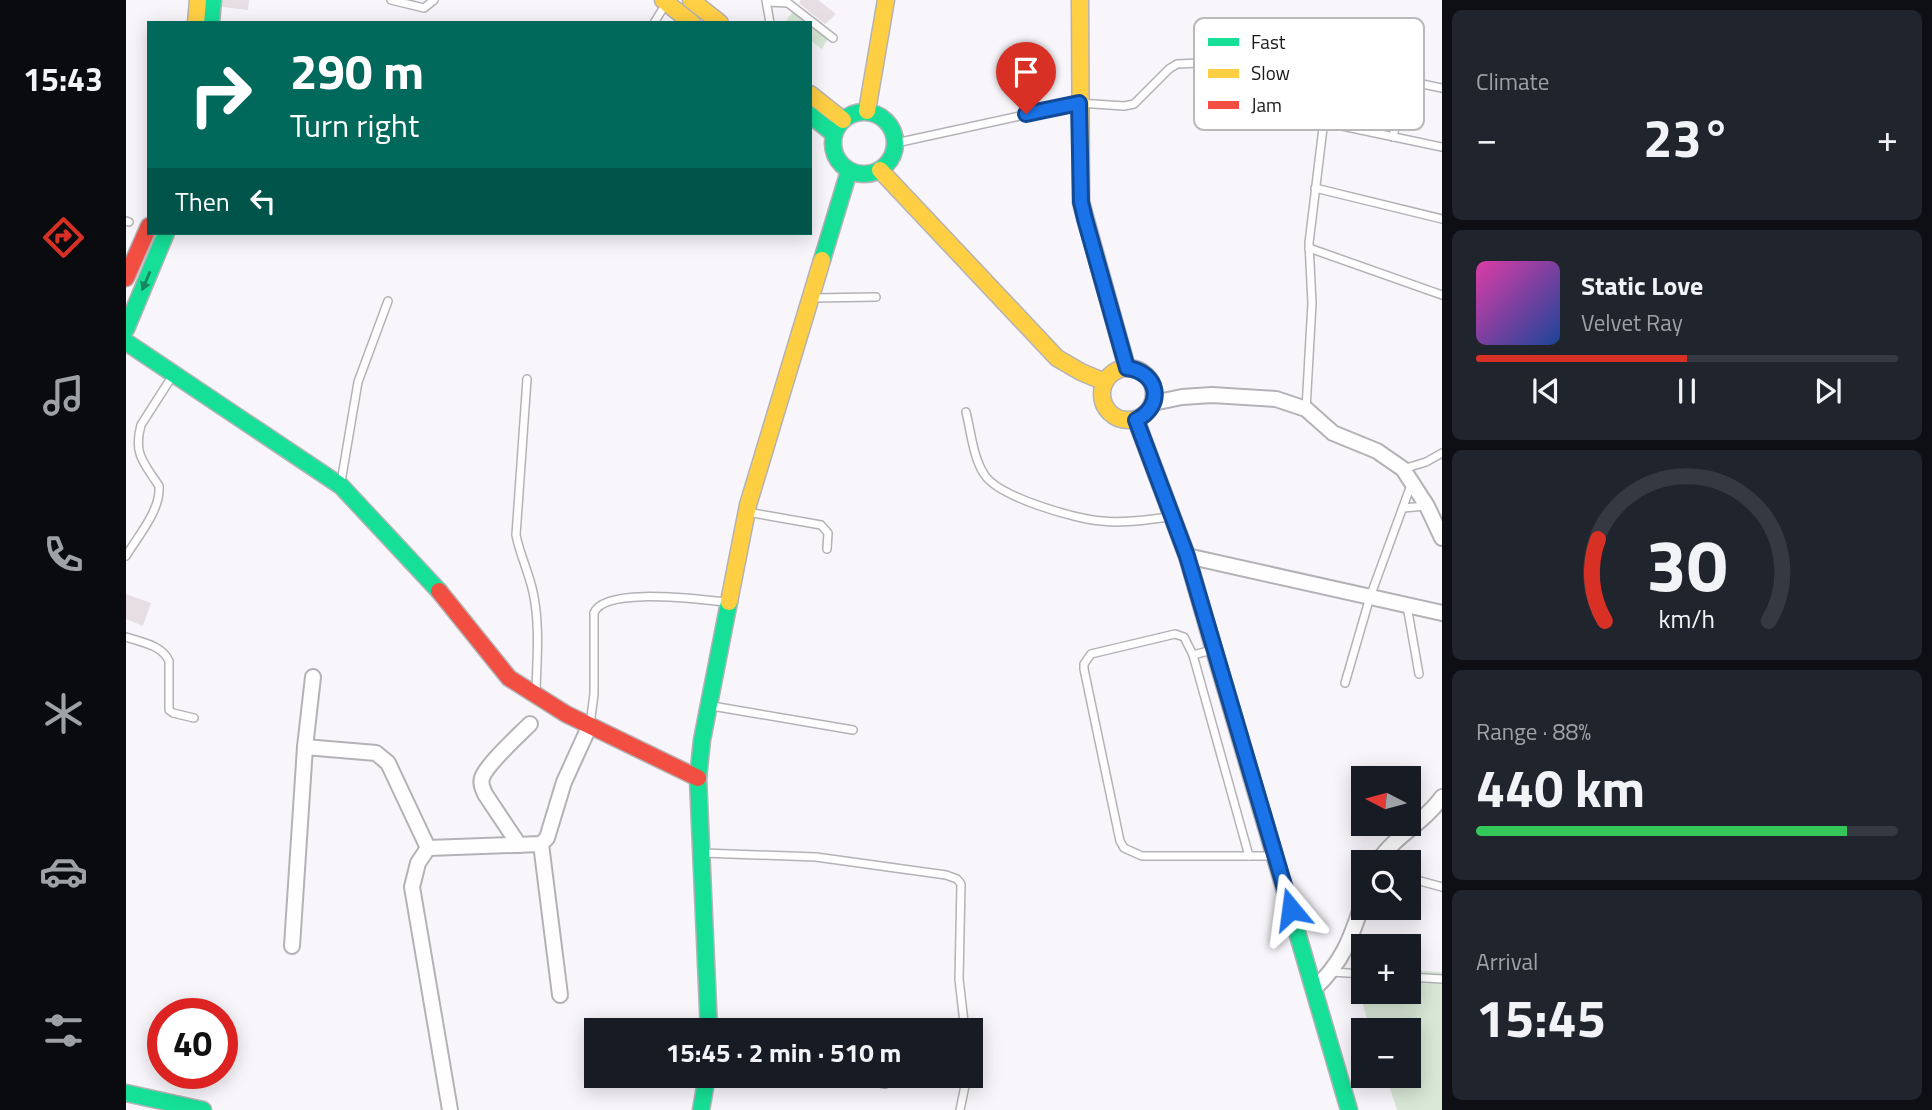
<!DOCTYPE html>
<meta charset="utf-8">
<style>
body{margin:0;font-family:"Titillium Web",sans-serif;background:#20242c;color:#f1f3f6;height:100vh;display:flex;flex-direction:column;font-size:26px;white-space:nowrap}
*{box-sizing:border-box;margin:0}
p{font-size:23px;color:#9ea1a6}
.icon{flex:none;width:38px;height:38px;fill:none;stroke:currentColor;stroke-width:2;stroke-linecap:round;stroke-linejoin:round}
.map{position:relative;flex:1;overflow:hidden}
.side{display:flex;flex-direction:column;gap:10px;padding:10px;background:#0d0f14;width:490px}
.side>*{flex:none}
.banner{position:absolute;left:21px;top:21px;width:665px;height:214px;border-radius:0px;box-shadow:0 4px 18px #0003;background:#00695c;color:#fff;overflow:hidden}
.needle{width:46px;rotate:276deg}
.controls{position:absolute;left:1225px;top:766px;display:grid;gap:14px}
.controls a{display:grid;place-items:center;width:70px;height:70px;border-radius:0px;background:#171b24;box-shadow:0 4px 18px #0003;font-size:35px}
.speed{position:absolute;left:21px;top:998px;display:flex;gap:14px;font-size:35px;font-weight:700;text-align:center}
.speed>*{display:grid;place-content:center;width:91px;height:91px;border-radius:50%;background:#171b24;box-shadow:0 4px 18px #0003;line-height:1}
.speed .limit{border:10px solid #d22;background:#fff;color:#111}
.pin{position:absolute;display:grid;place-items:center;width:60px;height:60px;color:#fff;margin:-72px -30px;border-radius:50% 50% 50% 0;rotate:-45deg;box-shadow:0 0 7px #0007}
.pin .icon{rotate:45deg}
.me{position:absolute;width:77px;margin:-38px;rotate:344deg;stroke-linejoin:round;filter:drop-shadow(0 0 5px #0008)}
.turn{display:flex;align-items:center;gap:24px;height:147px;padding:0 28px;font-size:32px}
.turn .icon{width:91px;height:91px;stroke-width:2.5}
.turn b{display:block;font-size:49px;line-height:60px}
.then{display:flex;align-items:center;height:66px;padding:0 28px;background:#0003;gap:14px;font-size:26px}
.big{font-size:52px;font-weight:700;line-height:1.1}
.side .card{flex:1;display:flex;flex-direction:column;justify-content:center;gap:10px;min-width:0;padding:0 24px;border-radius:10px;background:#20242c}
.side .dial{align-items:center;gap:0}
.dial svg{height:182px;overflow:visible;fill:none;stroke:#363941;stroke-width:7;stroke-linecap:round;text-anchor:middle}
.dial text{fill:#f1f3f6;stroke:none}
.song{display:flex;align-items:center;gap:21px}
.cover{width:84px;height:84px;border-radius:10px;background:linear-gradient(135deg,hsl(320 70% 55%),hsl(220 70% 35%))}
.played{height:7px;border-radius:4px;background:linear-gradient(90deg,#d93025 50%,#363941 50%)}
.keys{display:flex;justify-content:space-around;direction:ltr}
.heat{display:flex;justify-content:space-between;align-items:center;font-size:38px;direction:ltr}
.charge{height:10px;border-radius:5px;background:linear-gradient(90deg,#34c759 88%,#363941 0)}
.trip{position:absolute;left:458px;top:1018px;width:399px;height:70px;border-radius:0px;background:#171b24;box-shadow:0 4px 18px #0003;font-weight:700;line-height:70px;text-align:center}
main{display:flex;flex:1;min-height:0}
.tab-bar{display:flex;flex-direction:column;width:126px;justify-content:space-around;align-items:center;background:#090b0e;color:#9ea1a6}
.tab-bar .icon{width:49px;height:49px}
.tab-bar .active{color:#d93025}
.tab-bar b{font-size:32px;color:#f1f3f6}
.map>svg:first-child{display:block}
</style>
<main>
<nav class="tab-bar">
<b>15:43</b>
<svg class="icon active" aria-label="directions" viewBox="0 0 24 24"><path d="M12 3l9 9-9 9-9-9zM9 14v-3h6M13 9l2 2-2 2"/></svg>
<svg class="icon" aria-label="music" viewBox="0 0 24 24"><path d="M9 18V5l10-2v13"/><circle cx="6" cy="18" r="3"/><circle cx="16" cy="16" r="3"/></svg>
<svg class="icon" aria-label="phone" viewBox="0 0 24 24"><path d="M5 4h4l2 5-3 2q2 4 5 5l2-3 5 2v4C11 20 4 13 5 4z"/></svg>
<svg class="icon" aria-label="climate" viewBox="0 0 24 24"><path d="M12 3v18M4 7l16 10M4 17L20 7"/></svg>
<svg class="icon" aria-label="car" viewBox="0 0 24 24"><path d="M5 17H2v-5l4-1 3-4h7l3 4 3 1v5h-3M9 17h6M6 11h13"/><circle cx="7" cy="17" r="2"/><circle cx="17" cy="17" r="2"/></svg>
<svg class="icon" aria-label="filters" viewBox="0 0 24 24"><path d="M4 7h16M4 17h16"/><circle cx="9" cy="7" r="2"/><circle cx="15" cy="17" r="2"/></svg>
</nav>
<div class="map">
<svg width="1316" height="1110" viewBox="0 0 1316 1110">
<rect width="100%" height="100%" fill="#f8f6fb"/>
<g fill="#d8e7d6">
<path d="M670 7 705 33 696 49 684 40V23L660 21Z"/>
<path d="M1225 966 1237 967V992H1283V970L1316 972V1110H1271L1260 1076H1283V1031H1245Z"/>
</g>
<g fill="#e6dee2">
<path d="M96 0H123L122 10 96 7Z"/>
<path d="M675 0H692L710 14 699 24 673 3Z"/>
<path d="M0 594 25 603 17 626 0 619Z"/>
</g>
<g fill="none" stroke-linecap="round" stroke-linejoin="round">
<defs>
<g id="lane">
<path d="M265 0 298 8 308 0"/>
<path d="M640 0 644 23"/>
<path d="M641 2 662 3 707 38"/>
<path d="M528 23 539 5"/>
<path d="M1197 122 1316 147"/>
<path d="M1267 137 1277 90 1282 81 1316 88"/>
<path d="M770 143 953 103 998 106 1008 104 1043 69 1051 64 1073 63 1272 111"/>
<path d="M1189 188 1316 219"/>
<path d="M0 221 3 222"/>
<path d="M1183 248 1316 295"/>
<path d="M687 298 750 297"/>
<path d="M401 379 390 535C394 555 403 573 407 592 414 624 411 658 410 690"/>
<path d="M1180 409 1186 303 1183 243 1201 95"/>
<path d="M840 412C845 432 847 457 858 474 872 497 949 519 976 521 999 524 1023 519 1046 517"/>
<path d="M1277 469 1300 462 1316 453"/>
<path d="M215 482 232 382 262 301"/>
<path d="M1277 508 1300 506"/>
<path d="M621 512 695 525 702 533 701 549"/>
<path d="M0 556C12 536 35 510 33 486 18 463 7 454 15 425L47 375"/>
<path d="M1281 606 1293 674"/>
<path d="M0 637C15 642 36 645 43 661V710L47 713 68 718"/>
<path d="M1086 650 1067 655 1058 637 1049 634 965 654 958 664V669L994 841 998 848 1016 856H1145"/>
<path d="M1067 655 1123 856"/>
<path d="M1219 683 1244 597 1285 485"/>
<path d="M586 706 727 730"/>
<path d="M464 725 468 694V613C478 586 575 600 601 602"/>
<path d="M577 853 690 857 820 875 831 879 835 884 833 979 839 1031"/>
<path d="M1283 878 1316 887"/>
<path d="M1206 972 1237 974"/>
<path d="M1283 977 1316 979"/>
<path d="M719 1076 759 1084"/>
<path d="M834 1110 841 1076"/>
</g>
<g id="street">
<path d="M1027 403 1056 397 1086 395 1150 399 1180 409 1207 433 1251 451 1277 469 1301 506 1316 538"/>
<path d="M1061 556 1316 613"/>
<path d="M179 747 187 677"/>
<path d="M415 844 434 995"/>
<path d="M393 845 359 794C357 789 354 784 356 778 360 765 393 735 404 724"/>
<path d="M302 848 292 863 286 887 324 1110"/>
<path d="M1251 863C1268 836 1298 823 1316 797"/>
<path d="M166 946 179 747 250 753 262 763 302 848 415 844 421 838 438 782 464 725"/>
<path d="M1188 989C1217 962 1225 938 1237 902"/>
</g>
<g id="fast">
<path d="M85 23 87 0"/>
<circle cx="738" cy="143" r="31"/>
<path d="M684 115 708 134"/>
<path d="M696 260 723 171"/>
<path d="M0 329 40 233"/>
<path d="M0 342 215 486 313 591"/>
<path d="M1166 915 1223 1110"/>
<path d="M583 1031 572 778 576 740 603 602"/>
<path d="M0 1093 77 1110"/>
<path d="M575 1110 581 1076"/>
</g>
<g id="slow">
<path d="M537 0 566 23"/>
<path d="M565 0 594 23"/>
<path d="M954 0 955 202 1001 368"/>
<path d="M70 23 72 0"/>
<path d="M684 94 717 120"/>
<path d="M741 111 760 0"/>
<path d="M754 170 931 358 955 372 979 382"/>
<circle cx="1002" cy="394" r="26"/>
<path d="M603 602 622 505 696 260"/>
<path d="M1084 636 1166 915"/>
</g>
<g id="jam">
<path d="M0 278 23 226"/>
<path d="M1010 420 1061 556 1084 636"/>
<path d="M313 591 383 678 440 714 572 778"/>
</g>
</defs>
<use href="#lane" stroke="#b4b2b6" stroke-width="10"/>
<use href="#street" stroke="#b4b2b6" stroke-width="18"/>
<use href="#fast" stroke="#b4b2b6" stroke-width="19"/>
<use href="#slow" stroke="#b4b2b6" stroke-width="19"/>
<use href="#jam" stroke="#b4b2b6" stroke-width="19"/>
<use href="#lane" stroke="#fefefe" stroke-width="7"/>
<use href="#street" stroke="#fefefe" stroke-width="14"/>
<use href="#fast" stroke="#16e098" stroke-width="16"/>
<use href="#slow" stroke="#ffcf43" stroke-width="16"/>
<use href="#jam" stroke="#f24e42" stroke-width="16"/>
</g>
<defs><path id="oneway-solid" d="M-6-.8H1V-3.2L6.5 0L1 3.2V.8H-6Z" transform="scale(1.75)"/></defs>
<use fill="#17865f" href="#oneway-solid" transform="translate(20 281) rotate(113)"/>
<g fill="none" stroke-linecap="round" stroke-linejoin="round">
<defs>
<path id="route" d="M900 114 953 103 955 202 959 219 1001 368C1033 372 1039 406 1010 420L1061 556 1165 909"/>
</defs>
<use href="#route" stroke="#114b97" stroke-width="18"/>
<use href="#route" stroke="#1a73e8" stroke-width="12"/>
</g>
<rect x="1068" y="18" width="230" height="112" rx="10" fill="#fff" stroke="#bab9ba" stroke-width="2"/>
<rect x="1082" y="38" width="31" height="8" fill="#16e098"/>
<rect x="1082" y="69" width="31" height="9" fill="#ffcf43"/>
<rect x="1082" y="101" width="31" height="8" fill="#f24e42"/>
<g font-size="19" fill="#19171a">
<text x="1125" y="49">Fast</text>
<text x="1125" y="80">Slow</text>
<text x="1125" y="112">Jam</text>
</g>
</svg>
<div class="controls">
<a><svg class="needle" viewBox="-14 -14 28 28"><path d="M0-13l5 13h-10z" fill="#e53935"/><path d="M0 13l5-13h-10z" fill="#9ea1a6"/></svg></a>
<a><svg class="icon" aria-label="search" viewBox="0 0 24 24"><circle cx="10" cy="10" r="6"/><path d="M15 15l6 6"/></svg></a>
<a>+</a>
<a>−</a>
</div>
<div class="speed"><div class="limit">40</div></div>
<div class="pin" style="left:900px;top:114px;background:#d93025"><svg class="icon" aria-label="arrive" viewBox="0 0 24 24"><path d="M6 21V4h12l-3 4 3 4H6"/></svg></div>
<svg class="me" style="left:1165px;top:909px" viewBox="-20 -20 40 40"><path d="M0-17L14 15 0 8-14 15z" fill="#1a73e8" stroke="#fff" stroke-width="4"/></svg>
<div class="trip">15:45 · 2 min · 510 m</div>
<div class="banner">
<div class="turn"><svg class="icon" aria-label="right" viewBox="0 0 24 24"><path d="M7 20v-9h11M14 6l5 5-5 5"/></svg><div><b>290 m</b>Turn right</div></div>
<div class="then">Then<svg class="icon" aria-label="left" viewBox="0 0 24 24"><path d="M17 20v-9H6M10 6l-5 5 5 5"/></svg></div>
</div>
</div>
<section class="side">
<div class="card"><p>Climate</p>
<div class="heat"><a>−</a><b class="big">23°</b><a>+</a></div>
</div>
<div class="card">
<div class="song"><i class="cover"></i><div><b>Static Love</b><p>Velvet Ray</p></div></div>
<div class="played"></div>
<div class="keys"><svg class="icon" aria-label="previous" viewBox="0 0 24 24"><path d="M18 5L8 12l10 7zM5 5v14"/></svg><svg class="icon" aria-label="pause" viewBox="0 0 24 24"><path d="M8 5v14M16 5v14"/></svg><svg class="icon" aria-label="next" viewBox="0 0 24 24"><path d="M6 5l10 7-10 7zM19 5v14"/></svg></div>
</div>
<div class="card dial"><svg viewBox="0 0 100 80">
<path d="M14 69A42 42 0 1 1 86 69"/>
<path d="M14 69A42 42 0 0 1 11 33" stroke="#d93025"/>
<text x="50" y="56" font-size="32" font-weight="700">30</text>
<text x="50" y="72" font-size="11">km/h</text>
</svg></div>
<div class="card"><p>Range · 88%</p><b class="big">440 km</b><div class="charge"></div></div>
<div class="card"><p>Arrival</p><b class="big">15:45</b></div>
</section>
</main>
